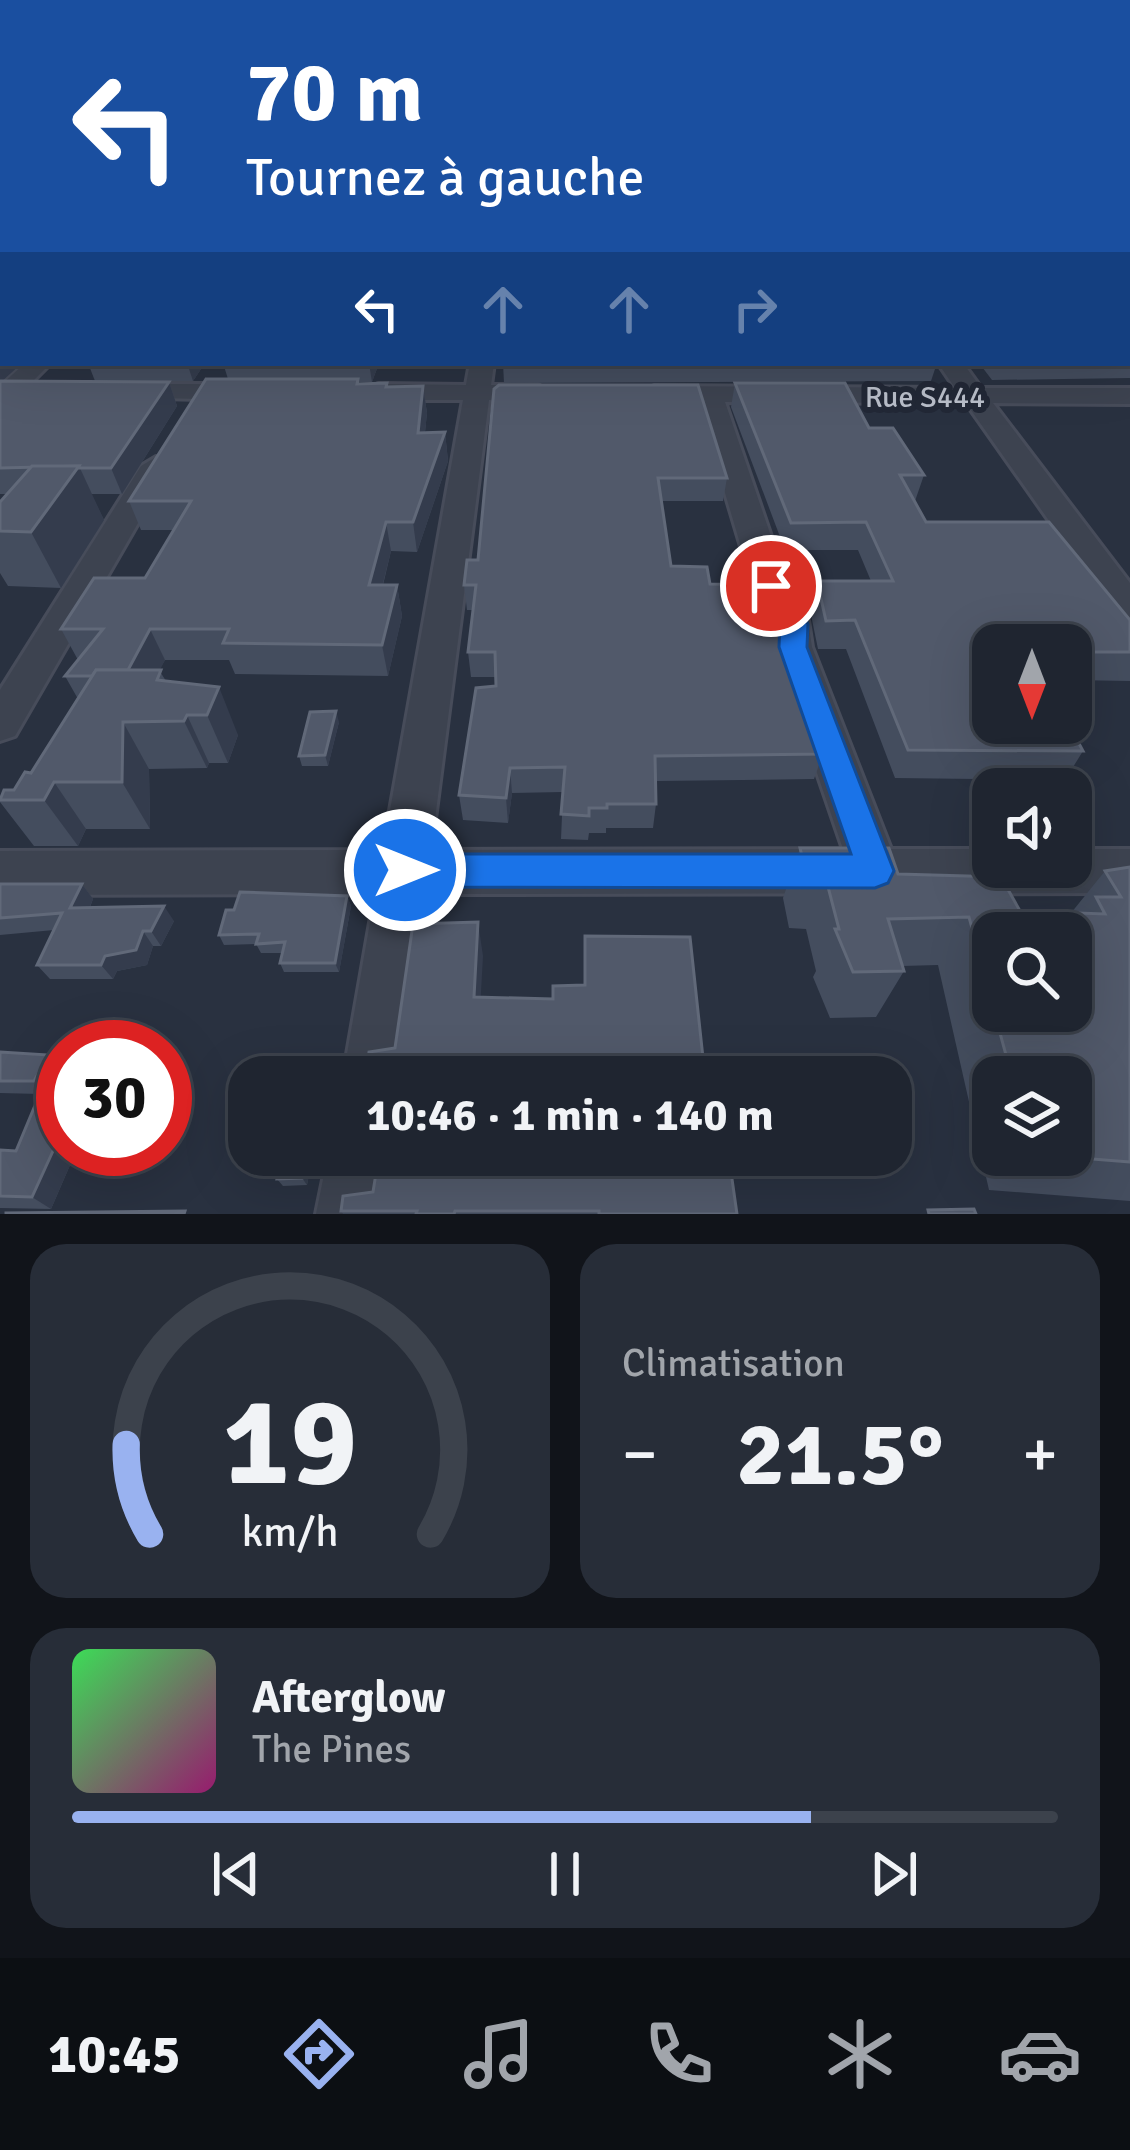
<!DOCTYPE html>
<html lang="fr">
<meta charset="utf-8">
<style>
body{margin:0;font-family:Signika,sans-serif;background:#272d38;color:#f1f3f6;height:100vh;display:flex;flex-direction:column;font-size:45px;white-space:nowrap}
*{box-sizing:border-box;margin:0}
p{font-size:39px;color:#a1a5ab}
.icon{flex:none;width:66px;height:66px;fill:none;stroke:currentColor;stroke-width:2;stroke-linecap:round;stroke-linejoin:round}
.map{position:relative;height:1214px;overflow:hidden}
.drawer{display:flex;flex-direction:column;gap:30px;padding:30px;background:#11141a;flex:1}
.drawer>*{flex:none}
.top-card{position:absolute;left:0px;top:0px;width:1131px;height:366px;box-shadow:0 12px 48px #0002,0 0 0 3px #3c424c;background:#1a4fa0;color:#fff;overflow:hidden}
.needle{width:78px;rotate:180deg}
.tools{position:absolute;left:972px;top:624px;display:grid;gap:24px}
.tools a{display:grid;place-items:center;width:120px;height:120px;border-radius:24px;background:#1f2530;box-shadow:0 12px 48px #0002,0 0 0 3px #3c424c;font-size:60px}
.speed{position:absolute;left:36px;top:1020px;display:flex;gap:24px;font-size:60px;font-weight:700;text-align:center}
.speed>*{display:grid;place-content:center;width:156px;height:156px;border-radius:50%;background:#1f2530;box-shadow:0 12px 48px #0002,0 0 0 3px #3c424c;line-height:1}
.speed .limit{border:18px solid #d22;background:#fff;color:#111}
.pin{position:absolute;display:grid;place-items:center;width:102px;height:102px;color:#fff;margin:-51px;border:6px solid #fff;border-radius:50%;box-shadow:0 3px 12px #0007}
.me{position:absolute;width:132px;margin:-66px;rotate:90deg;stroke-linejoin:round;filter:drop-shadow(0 0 9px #0008)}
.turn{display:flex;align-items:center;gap:42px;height:252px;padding:0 48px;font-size:54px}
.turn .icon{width:156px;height:156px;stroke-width:2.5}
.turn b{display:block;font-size:84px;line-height:102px}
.lanes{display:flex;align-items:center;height:114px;padding:0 48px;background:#0003;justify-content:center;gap:60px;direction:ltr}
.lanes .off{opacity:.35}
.big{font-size:90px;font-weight:700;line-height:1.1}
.drawer .card{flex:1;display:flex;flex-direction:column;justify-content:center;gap:18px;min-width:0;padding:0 42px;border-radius:36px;background:#272d38}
.drawer .dial{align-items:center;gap:0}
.dial svg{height:312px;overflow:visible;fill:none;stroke:#3c424c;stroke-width:7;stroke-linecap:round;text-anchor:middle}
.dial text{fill:#f1f3f6;stroke:none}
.song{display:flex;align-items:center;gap:36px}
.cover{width:144px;height:144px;border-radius:18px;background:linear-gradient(135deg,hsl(130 70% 55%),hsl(320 70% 35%))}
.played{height:12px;border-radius:6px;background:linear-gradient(90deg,#99b2f0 75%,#3c424c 75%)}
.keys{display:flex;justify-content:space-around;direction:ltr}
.heat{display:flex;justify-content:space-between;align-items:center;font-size:66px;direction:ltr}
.drawer .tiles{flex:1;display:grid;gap:30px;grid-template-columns:1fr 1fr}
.card:last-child{grid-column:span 2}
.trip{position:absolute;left:228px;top:1056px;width:684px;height:120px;border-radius:36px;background:#1f2530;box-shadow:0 12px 48px #0002,0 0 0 3px #3c424c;font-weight:700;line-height:120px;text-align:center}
.tab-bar{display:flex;height:192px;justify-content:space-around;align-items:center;background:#0c0f13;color:#a1a5ab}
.tab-bar .icon{width:84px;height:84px}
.tab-bar .active{color:#99b2f0}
.tab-bar b{font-size:54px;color:#f1f3f6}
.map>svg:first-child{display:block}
</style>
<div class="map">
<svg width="1130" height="1214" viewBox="0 0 1130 1214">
<rect width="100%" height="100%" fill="#293140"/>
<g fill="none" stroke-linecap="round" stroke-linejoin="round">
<defs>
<g id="minor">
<path d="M25 363H51L16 398 0 399V386Z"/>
<path d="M470 363H494L491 385H538L551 393 538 401 489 400 431 850 843 849 774 647 771 614 753 587 698 402H654L641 394 654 386 955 388 938 363H963L981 388H1130V404L993 403 1130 583V620L1117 617 966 403 725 402 787 583 807 614 812 647 891 849H993V867H1071V849H1130V893L425 894 401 1077H343L375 894 0 895V851L383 850 463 400H378L365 392 378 384 466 385Z"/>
<path d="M126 384H244L257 392 244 400 117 397 113 392Z"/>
<path d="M156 457 171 466 15 736 0 741V690L141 466Z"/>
<path d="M328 1155H390L382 1214H316Z"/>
</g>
</defs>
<use href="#minor" stroke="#474c5a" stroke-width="6"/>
<use href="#minor" fill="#3d4350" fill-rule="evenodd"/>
</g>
<g fill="#444d5e" fill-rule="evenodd">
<path d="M0 191H3V363H22L2 381 169 382 177 406 122 494H91L104 520 61 588 8 586 0 573V502L7 494H0Z"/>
<path d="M1128 191H1130V378L992 380 979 363H1128Z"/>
<path d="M88 363H205L193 381H95Z"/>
<path d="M223 363H379L372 382H359V384L387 383V387L423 386 427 413 425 432H445L448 461 417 552 391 551 383 585H397L402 616 388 676 235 674 229 660H165L159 670 166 681 238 735 228 763H209L207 768 149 769 150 829H86L78 846H34L0 802V797L14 790 31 773 78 699 65 676 78 660 61 629 145 578 174 530H141L129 501 228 379Z"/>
<path d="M503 363H937L931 381 504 383Z"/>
<path d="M735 383 869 428 924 475 915 501 926 522 1130 620V681L1071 680V645H993L1083 751 1065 780 895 778 846 649H818L810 610 817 581H871L858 550H785L731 407Z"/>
<path d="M494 389 727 478 723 501H661L671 566 710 584 776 623 823 754 814 779 656 781V804L653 828H606V833H589L588 840 561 839 563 792 512 793 508 823 463 820 459 795 496 686 495 677H471L468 652 473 610H467L464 585 478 560Z"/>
<path d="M339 722 328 766H302L299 756Z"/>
<path d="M800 848 898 874 1020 911 1071 913 1105 871 1130 867V1201L989 1190 938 965 902 966 904 971 876 1017 830 1018 813 977 816 971 806 929 789 928 783 898ZM993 933 1071 1011H993ZM993 1077H1071V1155H993Z"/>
<path d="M0 884H82L93 899 90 907 174 921 161 946H153L147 965 117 971 113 979H50L37 965 54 930 0 935Z"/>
<path d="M347 896 351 906 339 972H284L280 963 282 953H261L256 944 224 945 219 935Z"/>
<path d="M0 1052 49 1055 63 1068 57 1079 63 1149H77L51 1209 0 1208V1150L16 1151 40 1094 0 1093Z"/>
<path d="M313 1155 307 1185 283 1186 277 1179Z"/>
<path d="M379 1155 738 1158 731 1174 737 1214H343L341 1211 373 1192Z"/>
</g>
<g fill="#343c4d">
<path d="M3 348V363H22L0 383V350Z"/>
<path d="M187 363H205L193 381Z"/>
<path d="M369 363H379L372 382Z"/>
<path d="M169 382 177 406 122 494 111 468Z"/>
<path d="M423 386 427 413 422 461 418 433Z"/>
<path d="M445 432 448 461 417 552 413 522Z"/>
<path d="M79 466 104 520 61 588 31 532Z"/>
<path d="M386 522 391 551 375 615 369 585Z"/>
<path d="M397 585 402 616 388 676 382 645Z"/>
<path d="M150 629 165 660 141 707 125 676Z"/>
<path d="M219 687 238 735 228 763 207 715Z"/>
<path d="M336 711 339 722 328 766 325 755Z"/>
<path d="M187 715 209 763 207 768 184 721Z"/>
<path d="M123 722 149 769 150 829 122 782Z"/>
<path d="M510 768 512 793 508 823 506 798Z"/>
<path d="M54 782 86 829 78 846 44 800Z"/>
<path d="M82 884 93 899 83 923 70 908Z"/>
<path d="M347 896 351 906 339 972 335 963Z"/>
<path d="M164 906 174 921 161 946 151 931Z"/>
<path d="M478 922 483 956 479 1028 474 997Z"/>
<path d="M143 931 153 946 147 965 117 971 113 979 101 965 105 956Z"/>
<path d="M49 1055 63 1068 49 1094 34 1081Z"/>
<path d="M63 1129V1149H77L51 1209 32 1197Z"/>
<path d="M306 1155H313L307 1185 302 1178Z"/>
</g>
<g fill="#51596a" stroke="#616979" stroke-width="3">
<rect x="0" y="191" width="3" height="84"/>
<rect x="1128" y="191" width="2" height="167"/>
<path d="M3 288V348L0 350V290Z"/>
<path d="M206 379H358L357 384 387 383 386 387 423 386 418 433 445 432 413 522H386L369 585H397L382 645 223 643 229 629H150L128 670H96L92 676H65L103 629H61L94 578H145L191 501H129Z"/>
<path d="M0 381 169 382 111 468H78L79 466 0 468Z"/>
<path d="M735 383H845L869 428H893L924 475H900L926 522H1049L1130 620V652H1071V645H993V723H1068L1083 751 908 750 855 620 826 621 817 581H893L866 522 791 523Z"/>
<path d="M499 385H698L727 478H658L671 566 707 567 710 584 768 585 776 623 823 754 655 756 656 804H607V808H589V816L561 814 565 767 510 768 506 798 459 795 476 688 496 686 495 652H468L476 585H464L467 560H478L494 389Z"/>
<path d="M32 466H79L31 532 0 531V502Z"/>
<path d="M96 670H161L157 680 219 687 207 715H187L184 721 123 722 122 782H54L44 800H0L4 790H14L25 772 31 773Z"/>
<path d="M336 711 325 755 299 756 310 712Z"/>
<path d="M800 848H889L898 874 1001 877 1020 911 1105 914 1096 897H1121L1105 871 1130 867V1162L1042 1155H1071V1077H1012L994 1011H1071V933H993V1006L969 917 888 919 904 971 853 972 835 929H839L826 879H808Z"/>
<path d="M0 884H82L70 908 164 906 151 931H143L136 950 105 956 101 965H37L62 913 0 918Z"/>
<path d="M240 892 347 896 335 963H280L285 942 256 944 259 934 219 935 226 910H234Z"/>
<path d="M478 922 474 997 553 999V986L585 985V936L690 937 703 1058H726L728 1077H360L362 1061H368L369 1052 395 1048 413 924Z"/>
<path d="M0 1052 49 1055 34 1081H0Z"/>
<path d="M46 1079H63V1129L32 1197 0 1196V1150L16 1151Z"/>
<path d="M282 1155H306L302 1178 277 1179Z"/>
<path d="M379 1155H738V1158H729L737 1214H599V1211H455L454 1214H416L417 1211H341L343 1196 373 1192Z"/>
<path d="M974 1209 976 1214H929L928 1210Z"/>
<path d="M185 1211 184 1214H6V1213Z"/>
</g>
<linearGradient id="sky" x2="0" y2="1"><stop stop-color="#171b23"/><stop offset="0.53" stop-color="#434e64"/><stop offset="1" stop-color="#434e64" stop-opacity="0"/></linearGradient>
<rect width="1130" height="361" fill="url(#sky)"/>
<path fill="#1a73e8" stroke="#114b97" stroke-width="3" d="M771 578 780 580 808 624 807 647 894 871 888 883 875 888 405 887 392 882 387 870 392 859 405 854H851L779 647 780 624 757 586Z"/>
<g text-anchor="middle" stroke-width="12" stroke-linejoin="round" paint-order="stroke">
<g font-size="30" fill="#babfca" stroke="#222836">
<text x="925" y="407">Rue S444</text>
</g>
</g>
</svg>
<div class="tools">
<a><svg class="needle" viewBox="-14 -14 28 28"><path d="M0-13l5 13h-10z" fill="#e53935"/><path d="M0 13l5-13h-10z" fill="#a1a5ab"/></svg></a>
<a><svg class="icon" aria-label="sound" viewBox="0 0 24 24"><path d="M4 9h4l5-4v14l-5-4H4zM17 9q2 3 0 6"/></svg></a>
<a><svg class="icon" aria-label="search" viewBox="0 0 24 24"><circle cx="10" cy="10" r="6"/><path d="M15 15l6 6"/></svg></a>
<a><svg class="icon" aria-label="layers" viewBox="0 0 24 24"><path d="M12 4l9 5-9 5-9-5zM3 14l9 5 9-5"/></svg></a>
</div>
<div class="speed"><div class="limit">30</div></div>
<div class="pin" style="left:771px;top:586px;background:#d93025"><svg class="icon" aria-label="arrive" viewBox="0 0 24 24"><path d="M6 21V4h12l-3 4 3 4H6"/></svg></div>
<svg class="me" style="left:405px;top:870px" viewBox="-20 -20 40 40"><circle r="17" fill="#1a73e8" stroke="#fff" stroke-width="3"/><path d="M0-11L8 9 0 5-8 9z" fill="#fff"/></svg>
<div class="trip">10:46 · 1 min · 140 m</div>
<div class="top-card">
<div class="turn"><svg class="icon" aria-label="left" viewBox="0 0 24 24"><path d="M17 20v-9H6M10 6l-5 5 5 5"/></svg><div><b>70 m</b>Tournez à gauche</div></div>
<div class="lanes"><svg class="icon" aria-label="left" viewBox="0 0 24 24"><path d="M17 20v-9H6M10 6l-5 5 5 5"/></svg><svg class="icon off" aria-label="ahead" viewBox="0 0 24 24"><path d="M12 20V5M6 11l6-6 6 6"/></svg><svg class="icon off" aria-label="ahead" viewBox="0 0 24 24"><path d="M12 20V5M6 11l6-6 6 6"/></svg><svg class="icon off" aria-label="right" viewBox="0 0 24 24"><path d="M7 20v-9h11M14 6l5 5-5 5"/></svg></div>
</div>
</div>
<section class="drawer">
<div class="tiles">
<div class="card dial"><svg viewBox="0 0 100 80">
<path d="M14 69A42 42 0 1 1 86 69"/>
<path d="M14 69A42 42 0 0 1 8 46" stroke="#99b2f0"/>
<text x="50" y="56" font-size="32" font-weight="700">19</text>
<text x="50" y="72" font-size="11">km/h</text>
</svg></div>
<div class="card"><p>Climatisation</p>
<div class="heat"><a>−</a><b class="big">21.5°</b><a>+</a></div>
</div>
<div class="card">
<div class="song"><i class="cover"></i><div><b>Afterglow</b><p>The Pines</p></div></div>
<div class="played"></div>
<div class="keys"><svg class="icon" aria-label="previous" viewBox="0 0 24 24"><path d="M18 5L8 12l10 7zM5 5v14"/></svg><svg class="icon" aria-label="pause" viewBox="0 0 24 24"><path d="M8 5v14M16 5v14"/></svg><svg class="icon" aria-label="next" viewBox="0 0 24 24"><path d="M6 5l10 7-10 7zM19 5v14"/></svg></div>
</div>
</div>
</section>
<nav class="tab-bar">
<b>10:45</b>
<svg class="icon active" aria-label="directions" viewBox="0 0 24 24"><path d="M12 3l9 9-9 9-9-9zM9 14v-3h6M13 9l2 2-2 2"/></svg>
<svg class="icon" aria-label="music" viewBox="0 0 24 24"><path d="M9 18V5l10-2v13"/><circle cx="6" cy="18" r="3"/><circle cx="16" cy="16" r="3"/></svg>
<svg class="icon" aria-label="phone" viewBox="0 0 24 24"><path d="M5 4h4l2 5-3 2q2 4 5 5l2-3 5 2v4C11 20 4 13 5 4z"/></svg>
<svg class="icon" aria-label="climate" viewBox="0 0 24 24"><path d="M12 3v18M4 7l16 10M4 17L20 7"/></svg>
<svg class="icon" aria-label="car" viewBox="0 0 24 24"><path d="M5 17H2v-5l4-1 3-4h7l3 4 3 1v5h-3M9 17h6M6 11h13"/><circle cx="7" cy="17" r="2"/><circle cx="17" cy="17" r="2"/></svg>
</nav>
